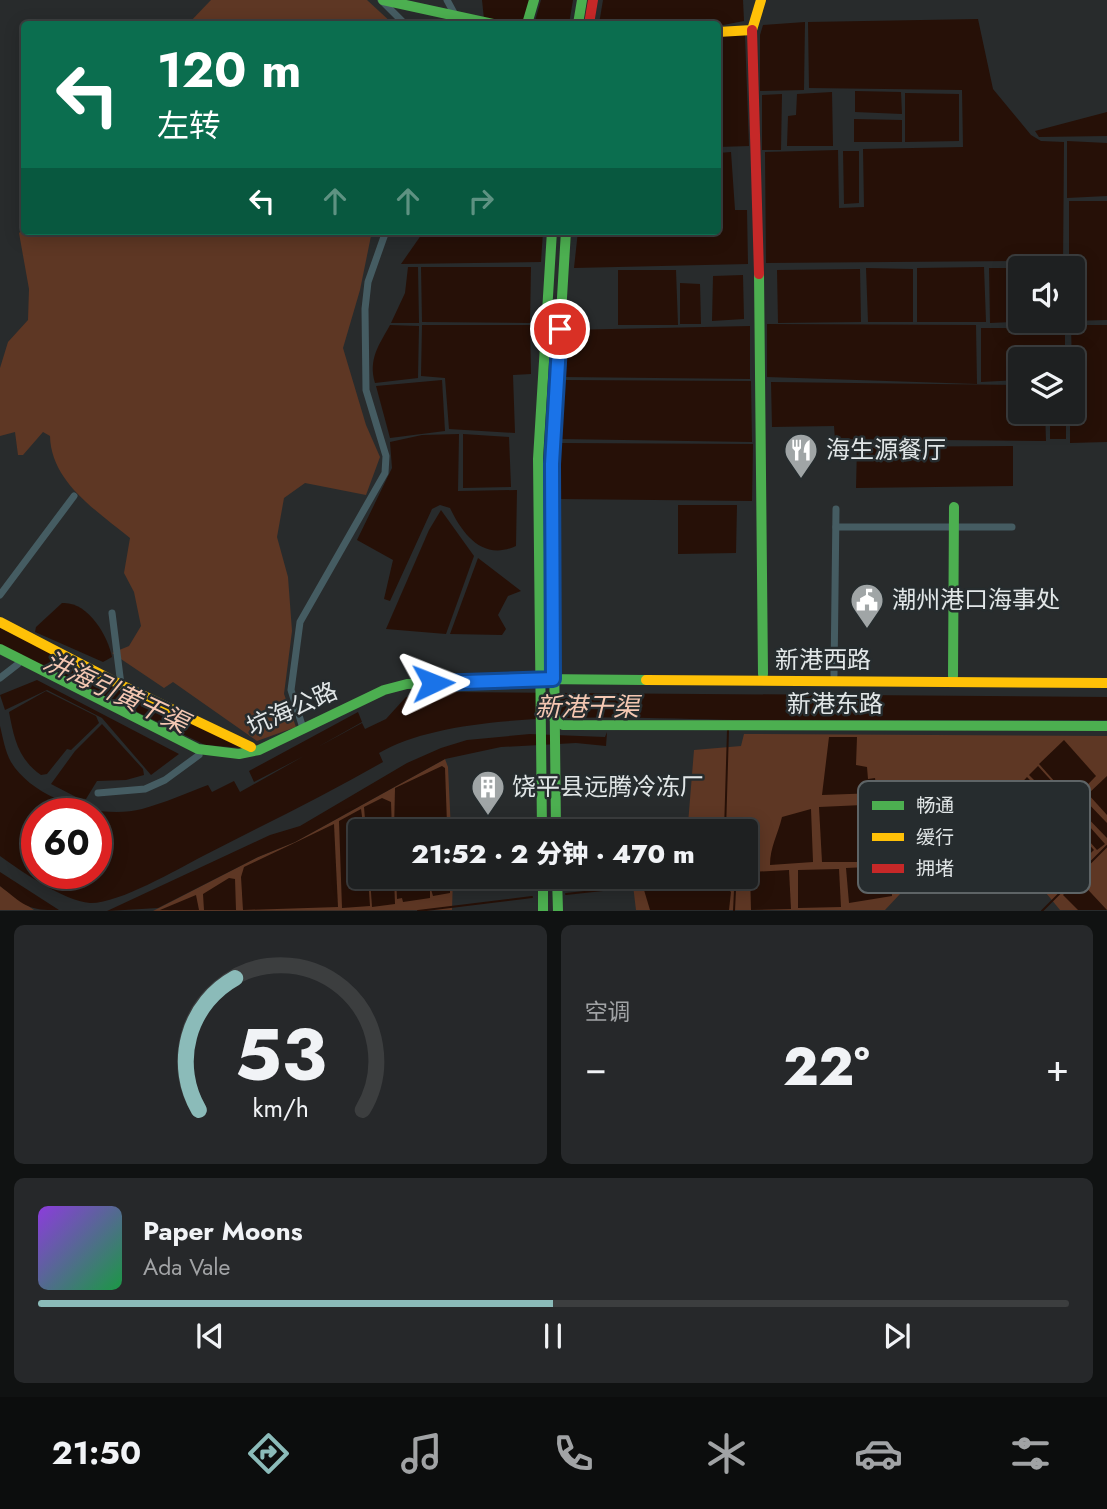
<!DOCTYPE html>
<html lang="zh">
<meta charset="utf-8">
<style>
body{margin:0;font-family:Jost,"Noto Sans SC",sans-serif;background:#26282a;color:#f1f3f6;height:100vh;display:flex;flex-direction:column;font-size:26px;white-space:nowrap}
*{box-sizing:border-box;margin:0}
p{font-size:23px;color:#a1a3a5}
.icon{flex:none;width:38px;height:38px;fill:none;stroke:currentColor;stroke-width:2;stroke-linecap:round;stroke-linejoin:round}
.map{position:relative;height:911px;overflow:hidden}
.side{display:flex;flex-direction:column;gap:14px;padding:14px;background:#101212;flex:1}
.side>*{flex:none}
.top-card{position:absolute;left:21px;top:21px;width:700px;height:214px;border-radius:7px;box-shadow:0 4px 18px #0003,0 0 0 2px #3c3e3f;background:#0b6e4f;color:#fff;overflow:hidden}
.controls{position:absolute;left:1008px;top:256px;display:grid;gap:14px}
.controls a{display:grid;place-items:center;width:77px;height:77px;border-radius:7px;background:#1e2021;box-shadow:0 4px 18px #0003,0 0 0 2px #3c3e3f;font-size:35px}
.speed{position:absolute;left:21px;top:798px;display:flex;gap:14px;font-size:35px;font-weight:700;text-align:center}
.speed>*{display:grid;place-content:center;width:91px;height:91px;border-radius:50%;background:#1e2021;box-shadow:0 4px 18px #0003,0 0 0 2px #3c3e3f;line-height:1}
.speed .limit{border:10px solid #d22;background:#fff;color:#111}
.pin{position:absolute;display:grid;place-items:center;width:60px;height:60px;color:#fff;margin:-30px;border:4px solid #fff;border-radius:50%;box-shadow:0 2px 7px #0007}
.me{position:absolute;width:77px;margin:-38px;rotate:88deg;stroke-linejoin:round;filter:drop-shadow(0 0 5px #0008)}
.turn{display:flex;align-items:center;gap:24px;height:147px;padding:0 21px;font-size:32px}
.turn .icon{width:91px;height:91px;stroke-width:2.5}
.turn b{display:block;font-size:49px;line-height:60px}
.lanes{display:flex;align-items:center;height:66px;padding:0 21px;background:#0003;justify-content:center;gap:35px;direction:ltr}
.lanes .off{opacity:.35}
.big{font-size:52px;font-weight:800;line-height:1.1}
.side .card{flex:1;display:flex;flex-direction:column;justify-content:center;gap:10px;min-width:0;padding:0 24px;border-radius:10px;background:#26282a}
.side .dial{align-items:center;gap:0}
.dial svg{height:182px;overflow:visible;fill:none;stroke:#3c3e3f;stroke-width:7;stroke-linecap:round;text-anchor:middle}
.dial text{fill:#f1f3f6;stroke:none}
.song{display:flex;align-items:center;gap:21px}
.cover{width:84px;height:84px;border-radius:10px;background:linear-gradient(135deg,hsl(270 70% 55%),hsl(140 70% 35%))}
.played{height:7px;border-radius:4px;background:linear-gradient(90deg,#8bbbb9 50%,#3c3e3f 50%)}
.keys{display:flex;justify-content:space-around;direction:ltr}
.heat{display:flex;justify-content:space-between;align-items:center;font-size:38px;direction:ltr}
.side .tiles{flex:1;display:grid;gap:14px;grid-template-columns:1fr 1fr}
.card:last-child{grid-column:span 2}
.trip{position:absolute;left:348px;top:819px;width:410px;height:70px;border-radius:7px;background:#1e2021;box-shadow:0 4px 18px #0003,0 0 0 2px #3c3e3f;font-weight:800;line-height:70px;text-align:center}
.dock{display:flex;height:112px;justify-content:space-around;align-items:center;background:#0c0d0d;color:#a1a3a5}
.dock .icon{width:49px;height:49px}
.dock .selected{color:#8bbbb9}
.dock b{font-size:32px;color:#f1f3f6}
.map>svg:first-child{display:block}
</style>
<div class="map">
<svg width="1107" height="911" viewBox="0 0 1107 911">
<rect width="100%" height="100%" fill="#282b2c"/>
<g fill="#5e3724">
<path d="M211 0H367L393 24H188Z"/>
<path d="M24 229 372 231 360 290 343 348 366 425 380 457 366 495 305 483 284 498 277 537 288 577 292 631 284 694 296 727 257 741 173 682 164 688 112 653 129 646 141 626 134 592 124 573 130 538C97 511 51 482 50 436L43 432 23 455H18L15 432 0 436V368L8 342 28 320 29 289 19 233Z"/>
<path d="M744 734 1107 736V910H1060L1019 860 986 888 943 848 885 910H636L632 877H746V831H627L626 827 688 824 694 750 741 746Z"/>
<path d="M445 759 448 767 451 831H360V877H453L452 910 153 911 258 857 295 842Z"/>
<path d="M0 886 34 910H0Z"/>
</g>
<g fill="#261007" fill-rule="evenodd">
<path d="M482 0H530L529 12 521 24 484 19Z"/>
<path d="M541 0H573L569 24H534Z"/>
<path d="M603 0H743L744 21 718 26 599 24Z"/>
<path d="M978 19 993 89 1031 135 1041 141 1064 142 1063 268H1020V320H1063V324L1017 321 1016 261 766 263 765 152 838 150 839 208 864 207 863 149 963 147 962 90 809 88 808 22Z"/>
<path d="M805 22 804 90 760 91V35L763 25Z"/>
<path d="M745 35 749 146 718 147V36Z"/>
<path d="M855 91 901 92 902 114 855 112Z"/>
<path d="M832 92 833 146H787L788 116 796 115 797 94Z"/>
<path d="M905 93 959 94V141L905 142Z"/>
<path d="M782 94 781 150H762V95Z"/>
<path d="M1107 112V136L1039 137 1035 131Z"/>
<path d="M854 119 902 120V142H854Z"/>
<path d="M1067 141 1107 143V196L1067 198Z"/>
<path d="M843 151H859V203L844 204Z"/>
<path d="M731 152 735 210H747L748 264 574 268 578 231H718V153Z"/>
<path d="M1069 201H1107V320L1069 321 1073 320V268H1069Z"/>
<path d="M424 231H543L541 262 401 264Z"/>
<path d="M408 267H418L419 323H391L405 293Z"/>
<path d="M531 267 530 323 422 322 421 267Z"/>
<path d="M984 267 986 322H917V268Z"/>
<path d="M866 268 913 269V322H868Z"/>
<path d="M1012 268V322L990 323 989 268Z"/>
<path d="M860 269 861 322 778 323 777 270Z"/>
<path d="M618 270H676L678 325H618Z"/>
<path d="M743 275 744 319 712 321 713 276Z"/>
<path d="M680 283 700 284 701 324H680Z"/>
<path d="M767 324 976 325 977 384 767 377Z"/>
<path d="M390 325 419 326 418 378 375 383C368 359 379 345 390 325Z"/>
<path d="M422 325H530L531 374 513 375 515 433 449 429 445 378 421 376Z"/>
<path d="M1071 325H1107V442L1070 443V411H1073Z"/>
<path d="M750 326V379L563 377 566 330Z"/>
<path d="M981 328H1065V359H1020V380L981 382Z"/>
<path d="M442 380 445 431 390 438 376 386Z"/>
<path d="M563 380 751 381 752 442 560 439Z"/>
<path d="M771 382 1020 385V411H1045L1046 441 835 439 834 426 772 427Z"/>
<rect x="1050" y="411" width="16" height="28"/>
<path d="M459 434 458 491 517 490 516 546C483 561 463 535 450 508L440 505 432 509 390 601 384 599 393 560 357 540 392 468 390 442 422 435Z"/>
<path d="M463 434 509 437 511 487 463 488Z"/>
<path d="M559 443 753 444 752 501 558 499Z"/>
<path d="M1013 446V486L856 488 857 447Z"/>
<path d="M678 505H737L736 553 678 554Z"/>
<path d="M441 510 474 556 446 634 386 629 429 530Z"/>
<path d="M478 558 521 591 508 596 498 615 506 629 502 635 450 634Z"/>
<path d="M62 603C88 601 108 636 112 657L103 662 35 632 36 627Z"/>
<path d="M0 628 243 748 205 745 0 645Z"/>
<path d="M37 680 179 754 151 775 102 718 47 690 5 710 0 695Z"/>
<path d="M46 691 96 716 99 723 71 750 67 749 47 774 41 775C18 759 14 738 9 712Z"/>
<path d="M451 692 1107 697V720C983 720 859 720 735 720 640 719 459 706 379 753L383 762C324 796 263 825 203 856 176 870 118 904 90 903 64 901 21 871 0 856V726C3 738 5 751 11 762 34 800 100 820 142 809 164 803 187 793 208 785L212 792 234 781 240 792 304 756 254 782 249 771 358 712 362 722 316 748 362 723 365 729 386 719 406 697ZM37 814H96V873H37Z"/>
<path d="M102 724 143 769 144 775 126 780 97 781 86 799 78 798 51 784 75 751Z"/>
<path d="M607 732 606 746 576 743 501 747 445 759 295 842 258 857 158 908 107 911 270 835 300 826 407 763 441 748 467 740 530 734 605 737Z"/>
<path d="M829 737H857L856 765 867 767 868 779 875 778 877 793 822 795Z"/>
<path d="M1064 740 1096 776 1072 801 1039 764Z"/>
<path d="M442 766 445 768 447 824 394 831 395 788Z"/>
<path d="M1038 766 1068 799 1061 807 1029 775Z"/>
<path d="M1107 776V815L1088 794Z"/>
<path d="M1027 777 1061 812 1026 849 993 814Z"/>
<path d="M382 798 391 802 392 831H366L364 807Z"/>
<path d="M1083 798 1107 823V838L1076 806Z"/>
<path d="M863 805 865 862H822L819 807Z"/>
<path d="M1073 808 1105 844 1097 850 1066 815Z"/>
<path d="M361 809 364 831H360V877H368L370 906 342 908 339 821Z"/>
<path d="M811 809 813 862 770 865C770 847 778 834 782 817Z"/>
<path d="M1063 816 1094 850 1078 865 1047 832Z"/>
<path d="M334 824 338 907 243 910 241 877 244 867Z"/>
<path d="M890 866 892 896 849 903 846 868Z"/>
<path d="M839 869 841 907 798 908V870Z"/>
<path d="M789 870 791 909 751 910 750 872Z"/>
<path d="M0 872 59 910C28 911 24 905 0 886Z"/>
<path d="M370 877H394L395 904 372 907Z"/>
<path d="M396 877H450V893L433 896 430 886V898L403 902 402 898 397 899Z"/>
<path d="M229 878 235 879 236 910H204L203 894Z"/>
<path d="M1078 879 1107 910H1078L1063 895Z"/>
<path d="M723 883 731 892 729 910H650L644 890Z"/>
<path d="M196 895 199 910H160Z"/>
</g>
<g fill="none" stroke-linecap="round" stroke-linejoin="round">
<g stroke="#261007" stroke-width="2">
<path d="M725 831 728 730"/>
<path d="M724 879 735 890 734 911"/>
<path d="M566 894 723 877"/>
<path d="M418 911 532 897"/>
<path d="M1042 911 1107 846"/>
</g>
<g stroke="#455c62" stroke-width="7">
<path d="M381 0 405 24"/>
<path d="M447 0 460 24"/>
<path d="M836 527H1012"/>
<path d="M0 595 74 496"/>
<path d="M112 613 121 685"/>
<path d="M834 675 836 509"/>
<path d="M0 678 18 664"/>
<path d="M302 725 291 690 300 622 385 473 386 456 366 390 365 309 368 282 386 231"/>
<path d="M98 793 145 789 165 780 199 755"/>
</g>
<g stroke="#4caf50" stroke-width="10">
<path d="M383 0 493 24"/>
<path d="M527 24 534 0"/>
<path d="M578 24 582 0"/>
<path d="M759 274 763 674"/>
<path d="M0 649 198 749 239 754 259 750 384 690 407 684 539 679 646 680"/>
<path d="M953 676 954 507"/>
<path d="M554 718 563 725 1107 726"/>
<path d="M542 831 538 459 552 231"/>
<path d="M556 831 552 464 566 231"/>
<path d="M543 877V911"/>
<path d="M557 877 558 911"/>
</g>
<g stroke="#ffc107" stroke-width="10">
<path d="M718 32 752 30 761 0"/>
<path d="M0 622 121 685 251 747"/>
<path d="M646 680 1107 683"/>
</g>
<g stroke="#c62828" stroke-width="10">
<path d="M589 24 593 0"/>
<path d="M752 30 759 274"/>
</g>
</g>
<g fill="none" stroke-linecap="round" stroke-linejoin="round">
<defs>
<path id="route" d="M433 683 553 679 552 464 560 329"/>
</defs>
<use href="#route" stroke="#114b97" stroke-width="18"/>
<use href="#route" stroke="#1a73e8" stroke-width="12"/>
</g>
<defs>
<symbol id="restaurant-pin" viewBox="-11 -11 22 30"><path d="M0 17L-7.5 6A9.5 9.5 0 1 1 7.5 6Z" fill="#a0a5a6" stroke="#262c2e"/><path d="M-5-6h1v4h1v-4h1v4h1v-4h1v5L-1.5 .5V6h-2V.5L-5-1ZM5-6V6H3V1.5H1.5Q1.5-4 5-6Z" fill="#fff"/></symbol>
<symbol id="civic-pin" viewBox="-11 -11 22 30"><path d="M0 17L-7.5 6A9.5 9.5 0 1 1 7.5 6Z" fill="#a0a5a6" stroke="#262c2e"/><path d="M-.6-6.5H3V-4.5H.6V-3L4-1V1h2V6H-6V1h2V-1L-.6-3ZM-1.2 2.5V6h2.4V2.5Z" fill="#fff"/></symbol>
<symbol id="building-pin" viewBox="-11 -11 22 30"><path d="M0 17L-7.5 6A9.5 9.5 0 1 1 7.5 6Z" fill="#a0a5a6" stroke="#262c2e"/><path d="M-4-6H4V6H1V3H-1V6H-4ZM-2.5-4.3h1.7v1.8h-1.7ZM.8-4.3h1.7v1.8H.8ZM-2.5-1h1.7V.8h-1.7ZM.8-1h1.7V.8H.8Z" fill="#fff"/></symbol>
</defs>
<g fill-rule="evenodd">
<use href="#restaurant-pin" x="782" y="431" width="38" height="52"/>
<use href="#civic-pin" x="848" y="581" width="38" height="52"/>
<use href="#building-pin" x="469" y="768" width="38" height="52"/>
</g>
<g text-anchor="middle" stroke-width="5" stroke-linejoin="round" paint-order="stroke">
<g font-size="24" fill="#e1e6e7" stroke="#262c2e" text-anchor="start">
<text x="826" y="458">海生源餐厅</text>
<text x="892" y="608">潮州港口海事处</text>
<text x="512" y="795">饶平县远腾冷冻厂</text>
</g>
<g font-size="24" fill="#e1e6e7" stroke="#262c2e">
<text x="823" y="668">新港西路</text>
<text x="835" y="712">新港东路</text>
<text transform="translate(292 709) rotate(-24)" y="8">坑海公路</text>
</g>
<g font-size="26" font-style="italic" fill="#f4c7b2" stroke="#262c2e">
<text transform="translate(116 692) rotate(25)" y="9">汫海引黄干渠</text>
<text x="587" y="716">新港干渠</text>
</g>
</g>
<rect x="858" y="781" width="232" height="112" rx="10" fill="#262c2e" stroke="#5e6466" stroke-width="2"/>
<rect x="872" y="801" width="32" height="9" fill="#4caf50"/>
<rect x="872" y="833" width="32" height="8" fill="#ffc107"/>
<rect x="872" y="864" width="32" height="9" fill="#c62828"/>
<g font-size="19" fill="#e1e6e7">
<text x="916" y="812">畅通</text>
<text x="916" y="844">缓行</text>
<text x="916" y="875">拥堵</text>
</g>
</svg>
<div class="controls">
<a><svg class="icon" aria-label="sound" viewBox="0 0 24 24"><path d="M4 9h4l5-4v14l-5-4H4zM17 9q2 3 0 6"/></svg></a>
<a><svg class="icon" aria-label="layers" viewBox="0 0 24 24"><path d="M12 4l9 5-9 5-9-5zM3 14l9 5 9-5"/></svg></a>
</div>
<div class="speed"><div class="limit">60</div></div>
<div class="pin" style="left:560px;top:329px;background:#d93025"><svg class="icon" aria-label="arrive" viewBox="0 0 24 24"><path d="M6 21V4h12l-3 4 3 4H6"/></svg></div>
<svg class="me" style="left:433px;top:683px" viewBox="-20 -20 40 40"><path d="M0-17L14 15 0 8-14 15z" fill="#1a73e8" stroke="#fff" stroke-width="4"/></svg>
<div class="trip">21:52 · 2 分钟 · 470 m</div>
<div class="top-card">
<div class="turn"><svg class="icon" aria-label="left" viewBox="0 0 24 24"><path d="M17 20v-9H6M10 6l-5 5 5 5"/></svg><div><b>120 m</b>左转</div></div>
<div class="lanes"><svg class="icon" aria-label="left" viewBox="0 0 24 24"><path d="M17 20v-9H6M10 6l-5 5 5 5"/></svg><svg class="icon off" aria-label="ahead" viewBox="0 0 24 24"><path d="M12 20V5M6 11l6-6 6 6"/></svg><svg class="icon off" aria-label="ahead" viewBox="0 0 24 24"><path d="M12 20V5M6 11l6-6 6 6"/></svg><svg class="icon off" aria-label="right" viewBox="0 0 24 24"><path d="M7 20v-9h11M14 6l5 5-5 5"/></svg></div>
</div>
</div>
<section class="side">
<div class="tiles">
<div class="card dial"><svg viewBox="0 0 100 80">
<path d="M14 69A42 42 0 1 1 86 69"/>
<path d="M14 69A42 42 0 0 1 30 11" stroke="#8bbbb9"/>
<text x="50" y="56" font-size="32" font-weight="700">53</text>
<text x="50" y="72" font-size="11">km/h</text>
</svg></div>
<div class="card"><p>空调</p>
<div class="heat"><a>−</a><b class="big">22°</b><a>+</a></div>
</div>
<div class="card">
<div class="song"><i class="cover"></i><div><b>Paper Moons</b><p>Ada Vale</p></div></div>
<div class="played"></div>
<div class="keys"><svg class="icon" aria-label="previous" viewBox="0 0 24 24"><path d="M18 5L8 12l10 7zM5 5v14"/></svg><svg class="icon" aria-label="pause" viewBox="0 0 24 24"><path d="M8 5v14M16 5v14"/></svg><svg class="icon" aria-label="next" viewBox="0 0 24 24"><path d="M6 5l10 7-10 7zM19 5v14"/></svg></div>
</div>
</div>
</section>
<nav class="dock">
<b>21:50</b>
<svg class="icon selected" aria-label="directions" viewBox="0 0 24 24"><path d="M12 3l9 9-9 9-9-9zM9 14v-3h6M13 9l2 2-2 2"/></svg>
<svg class="icon" aria-label="music" viewBox="0 0 24 24"><path d="M9 18V5l10-2v13"/><circle cx="6" cy="18" r="3"/><circle cx="16" cy="16" r="3"/></svg>
<svg class="icon" aria-label="phone" viewBox="0 0 24 24"><path d="M5 4h4l2 5-3 2q2 4 5 5l2-3 5 2v4C11 20 4 13 5 4z"/></svg>
<svg class="icon" aria-label="climate" viewBox="0 0 24 24"><path d="M12 3v18M4 7l16 10M4 17L20 7"/></svg>
<svg class="icon" aria-label="car" viewBox="0 0 24 24"><path d="M5 17H2v-5l4-1 3-4h7l3 4 3 1v5h-3M9 17h6M6 11h13"/><circle cx="7" cy="17" r="2"/><circle cx="17" cy="17" r="2"/></svg>
<svg class="icon" aria-label="filters" viewBox="0 0 24 24"><path d="M4 7h16M4 17h16"/><circle cx="9" cy="7" r="2"/><circle cx="15" cy="17" r="2"/></svg>
</nav>
